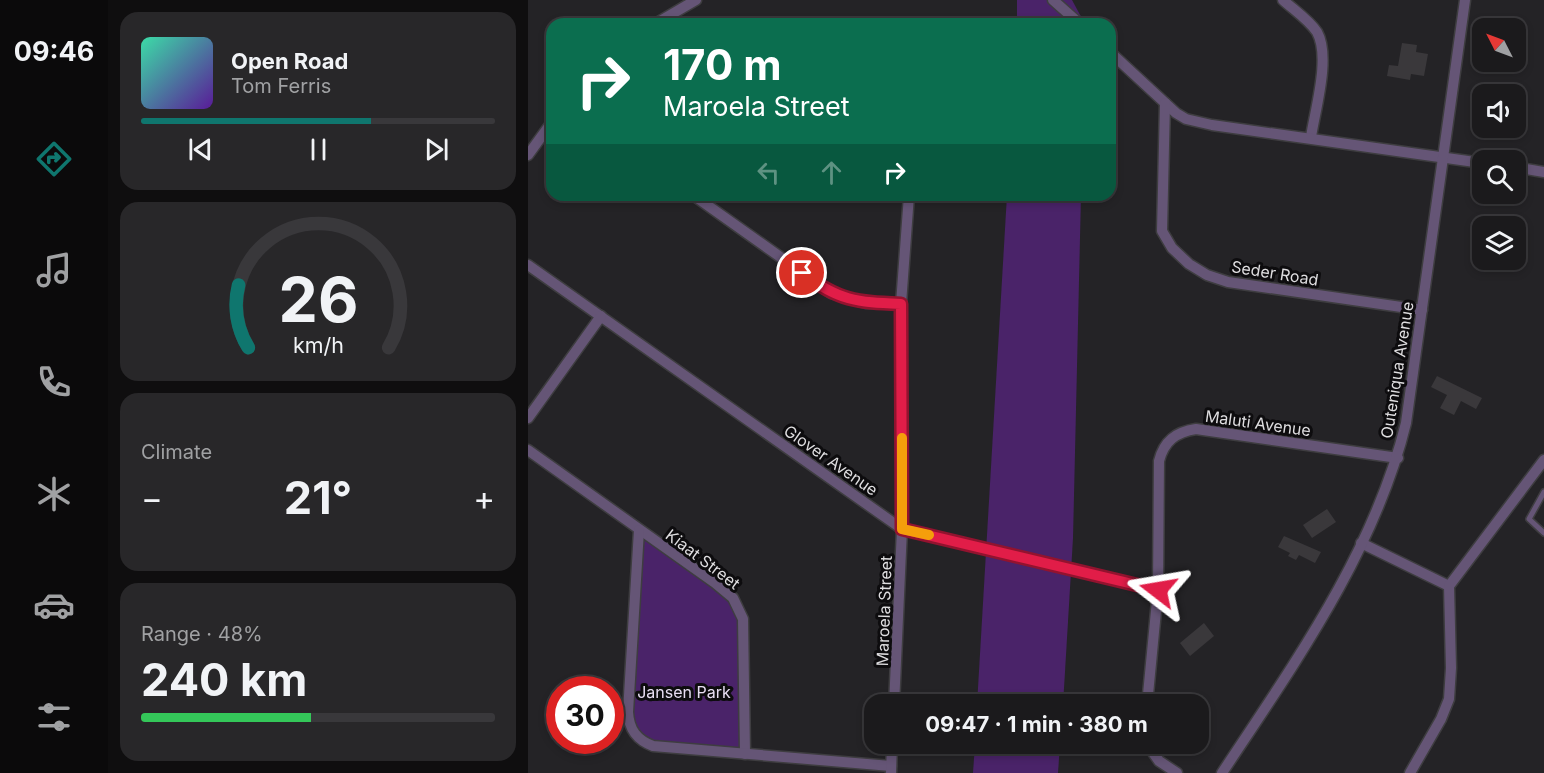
<!DOCTYPE html>
<meta charset="utf-8">
<style>
body{margin:0;font-family:Inter,sans-serif;background:#282729;color:#f1f3f6;height:100vh;display:flex;flex-direction:column;font-size:22px;white-space:nowrap}
*{box-sizing:border-box;margin:0}
p{font-size:20px;color:#a0a1a3}
.icon{flex:none;width:33px;height:33px;fill:none;stroke:currentColor;stroke-width:2;stroke-linecap:round;stroke-linejoin:round}
.map{position:relative;flex:1;overflow:hidden}
.details{display:flex;flex-direction:column;gap:12px;padding:12px;background:#0f0e0f;width:420px}
.details>*{flex:none}
.guide{position:absolute;left:18px;top:18px;width:570px;height:183px;border-radius:18px;box-shadow:0 3px 9px #0003,0 0 0 2px #39383b;background:#0b6e4f;color:#fff;overflow:hidden}
.needle{width:39px;rotate:312deg}
.fabs{position:absolute;left:944px;top:18px;display:grid;gap:12px}
.fabs a{display:grid;place-items:center;width:54px;height:54px;border-radius:12px;background:#1b1a1c;box-shadow:0 3px 9px #0003,0 0 0 2px #39383b;font-size:30px}
.speed{position:absolute;left:18px;top:676px;display:flex;gap:12px;font-size:30px;font-weight:700;text-align:center}
.speed>*{display:grid;place-content:center;width:78px;height:78px;border-radius:50%;background:#1b1a1c;box-shadow:0 3px 9px #0003,0 0 0 2px #39383b;line-height:1}
.speed .limit{border:9px solid #d22;background:#fff;color:#111}
.pin{position:absolute;display:grid;place-items:center;width:51px;height:51px;color:#fff;margin:-26px;border:3px solid #fff;border-radius:50%;box-shadow:0 2px 6px #0007}
.me{position:absolute;width:66px;margin:-33px;rotate:284deg;stroke-linejoin:round;filter:drop-shadow(0 0 4px #0008)}
.turn{display:flex;align-items:center;gap:21px;height:126px;padding:0 18px;font-size:27px}
.turn .icon{width:78px;height:78px;stroke-width:2.5}
.turn b{display:block;font-size:42px;line-height:51px}
.lanes{display:flex;align-items:center;height:57px;padding:0 18px;background:#0003;justify-content:center;gap:30px;direction:ltr}
.lanes .off{opacity:.35}
.big{font-size:45px;font-weight:700;line-height:1.1}
.details .card{flex:1;display:flex;flex-direction:column;justify-content:center;gap:9px;min-width:0;padding:0 21px;border-radius:18px;background:#282729}
.details .dial{align-items:center;gap:0}
.dial svg{height:156px;overflow:visible;fill:none;stroke:#39383b;stroke-width:7;stroke-linecap:round;text-anchor:middle}
.dial text{fill:#f1f3f6;stroke:none}
.song{display:flex;align-items:center;gap:18px}
.cover{width:72px;height:72px;border-radius:9px;background:linear-gradient(135deg,hsl(160 70% 55%),hsl(270 70% 35%))}
.played{height:6px;border-radius:3px;background:linear-gradient(90deg,#0f766e 65%,#39383b 65%)}
.keys{display:flex;justify-content:space-around;direction:ltr}
.heat{display:flex;justify-content:space-between;align-items:center;font-size:33px;direction:ltr}
.charge{height:9px;border-radius:4px;background:linear-gradient(90deg,#34c759 48%,#39383b 0)}
.trip{position:absolute;left:336px;top:694px;width:345px;height:60px;border-radius:18px;background:#1b1a1c;box-shadow:0 3px 9px #0003,0 0 0 2px #39383b;font-weight:700;line-height:60px;text-align:center}
main{display:flex;flex:1;min-height:0}
.tab-bar{display:flex;flex-direction:column;width:108px;justify-content:space-around;align-items:center;background:#0b0a0b;color:#a0a1a3}
.tab-bar .icon{width:42px;height:42px}
.tab-bar .active{color:#0f766e}
.tab-bar b{font-size:27px;color:#f1f3f6}
.map>svg:first-child{display:block}
</style>
<main>
<nav class="tab-bar">
<b>09:46</b>
<svg class="icon active" aria-label="directions" viewBox="0 0 24 24"><path d="M12 3l9 9-9 9-9-9zM9 14v-3h6M13 9l2 2-2 2"/></svg>
<svg class="icon" aria-label="music" viewBox="0 0 24 24"><path d="M9 18V5l10-2v13"/><circle cx="6" cy="18" r="3"/><circle cx="16" cy="16" r="3"/></svg>
<svg class="icon" aria-label="phone" viewBox="0 0 24 24"><path d="M5 4h4l2 5-3 2q2 4 5 5l2-3 5 2v4C11 20 4 13 5 4z"/></svg>
<svg class="icon" aria-label="climate" viewBox="0 0 24 24"><path d="M12 3v18M4 7l16 10M4 17L20 7"/></svg>
<svg class="icon" aria-label="car" viewBox="0 0 24 24"><path d="M5 17H2v-5l4-1 3-4h7l3 4 3 1v5h-3M9 17h6M6 11h13"/><circle cx="7" cy="17" r="2"/><circle cx="17" cy="17" r="2"/></svg>
<svg class="icon" aria-label="filters" viewBox="0 0 24 24"><path d="M4 7h16M4 17h16"/><circle cx="9" cy="7" r="2"/><circle cx="15" cy="17" r="2"/></svg>
</nav>
<section class="details">
<div class="card">
<div class="song"><i class="cover"></i><div><b>Open Road</b><p>Tom Ferris</p></div></div>
<div class="played"></div>
<div class="keys"><svg class="icon" aria-label="previous" viewBox="0 0 24 24"><path d="M18 5L8 12l10 7zM5 5v14"/></svg><svg class="icon" aria-label="pause" viewBox="0 0 24 24"><path d="M8 5v14M16 5v14"/></svg><svg class="icon" aria-label="next" viewBox="0 0 24 24"><path d="M6 5l10 7-10 7zM19 5v14"/></svg></div>
</div>
<div class="card dial"><svg viewBox="0 0 100 80">
<path d="M14 69A42 42 0 1 1 86 69"/>
<path d="M14 69A42 42 0 0 1 9 37" stroke="#0f766e"/>
<text x="50" y="56" font-size="32" font-weight="700">26</text>
<text x="50" y="72" font-size="11">km/h</text>
</svg></div>
<div class="card"><p>Climate</p>
<div class="heat"><a>−</a><b class="big">21°</b><a>+</a></div>
</div>
<div class="card"><p>Range · 48%</p><b class="big">240 km</b><div class="charge"></div></div>
</section>
<div class="map">
<svg width="1016" height="773" viewBox="0 0 1016 773">
<rect width="100%" height="100%" fill="#242326"/>
<g fill="#4a2369">
<path d="M489 0H544L557 24H489Z"/>
<path d="M479 195H553L545 538 535 705H449Z"/>
<path d="M114 537 204 601 213 622V752L112 743 97 712Z"/>
<path d="M447 744H532L530 773H445Z"/>
</g>
<g fill="#3a383b">
<path d="M874 43 889 45 888 52 900 54 896 76 883 74 882 80 859 76 861 65 870 66Z"/>
<path d="M909 376 954 398 948 409 933 401 926 415 912 408 919 395 903 387Z"/>
<path d="M799 509 808 522 784 538 775 525Z"/>
<path d="M756 536 793 552 787 563 771 555 768 560 760 556 762 553 750 547Z"/>
<path d="M676 623 686 636 662 656 652 643Z"/>
</g>
<g fill="none" stroke-linecap="round" stroke-linejoin="round">
<defs>
<path id="service" d="M1016 492 1001 519 1016 533"/>
<g id="minor">
<path d="M525 0 552 24"/>
<path d="M755 0C766 10 781 20 789 32 803 57 787 110 783 137"/>
<path d="M127 24 168 0"/>
<path d="M582 52 648 113 658 119 684 125 954 163"/>
<path d="M637 103 634 231 644 248 661 264 679 275 700 282 894 310"/>
<path d="M0 155 24 122"/>
<path d="M987 167 1016 172"/>
<path d="M165 195 303 293 338 303 373 304"/>
<path d="M0 265 374 529 630 590"/>
<path d="M0 418 73 316"/>
<path d="M0 450 187 583 205 598 215 619 217 754"/>
<path d="M111 530 100 712C101 730 109 740 125 746L363 766"/>
<path d="M833 543 921 586"/>
<path d="M366 705 374 529 373 304 381 195"/>
<path d="M619 705 630 590 631 461C636 441 648 432 668 429L870 458"/>
<path d="M619 744 631 761 649 773"/>
<path d="M363 773 364 744"/>
<path d="M694 773C766 664 846 553 878 423L937 0"/>
<path d="M882 773 913 719 921 699 923 668 921 586 1016 460"/>
</g>
</defs>
<use href="#service" stroke="#3e3d40" stroke-width="8"/>
<use href="#minor" stroke="#3e3d40" stroke-width="13"/>
<use href="#service" stroke="#655576" stroke-width="5"/>
<use href="#minor" stroke="#655576" stroke-width="10"/>
</g>
<g fill="none" stroke-linecap="round" stroke-linejoin="round">
<defs>
<path id="route" d="M274 273C311 301 328 302 373 304L374 529 630 590"/>
</defs>
<use href="#route" stroke="#92132f" stroke-width="15"/>
<use href="#route" stroke="#e11d48" stroke-width="10"/>
<path stroke="#f59e0b" stroke-width="10" d="M374 438V529L401 535"/>
</g>
<g text-anchor="middle" stroke-width="6" stroke-linejoin="round" paint-order="stroke">
<g font-size="16" fill="#dfdee0" stroke="#0d0c0e">
<text transform="translate(747 273) rotate(9)" y="6">Seder Road</text>
<text transform="translate(869 370) rotate(-81)" y="6">Outeniqua Avenue</text>
<text transform="translate(730 423) rotate(8)" y="6">Maluti Avenue</text>
<text transform="translate(303 460) rotate(35)" y="6">Glover Avenue</text>
<text transform="translate(175 559) rotate(37)" y="6">Kiaat Street</text>
<text transform="translate(356 611) rotate(-88)" y="6">Maroela Street</text>
</g>
<g font-size="16" fill="#e8def3" stroke="#0d0c0e">
<text x="156" y="698">Jansen Park</text>
</g>
</g>
</svg>
<div class="fabs">
<a><svg class="needle" viewBox="-14 -14 28 28"><path d="M0-13l5 13h-10z" fill="#e53935"/><path d="M0 13l5-13h-10z" fill="#a0a1a3"/></svg></a>
<a><svg class="icon" aria-label="sound" viewBox="0 0 24 24"><path d="M4 9h4l5-4v14l-5-4H4zM17 9q2 3 0 6"/></svg></a>
<a><svg class="icon" aria-label="search" viewBox="0 0 24 24"><circle cx="10" cy="10" r="6"/><path d="M15 15l6 6"/></svg></a>
<a><svg class="icon" aria-label="layers" viewBox="0 0 24 24"><path d="M12 4l9 5-9 5-9-5zM3 14l9 5 9-5"/></svg></a>
</div>
<div class="speed"><div class="limit">30</div></div>
<div class="pin" style="left:274px;top:273px;background:#d93025"><svg class="icon" aria-label="arrive" viewBox="0 0 24 24"><path d="M6 21V4h12l-3 4 3 4H6"/></svg></div>
<svg class="me" style="left:630px;top:590px" viewBox="-20 -20 40 40"><path d="M0-17L14 15 0 8-14 15z" fill="#e11d48" stroke="#fff" stroke-width="4"/></svg>
<div class="trip">09:47 · 1 min · 380 m</div>
<div class="guide">
<div class="turn"><svg class="icon" aria-label="right" viewBox="0 0 24 24"><path d="M7 20v-9h11M14 6l5 5-5 5"/></svg><div><b>170 m</b>Maroela Street</div></div>
<div class="lanes"><svg class="icon off" aria-label="left" viewBox="0 0 24 24"><path d="M17 20v-9H6M10 6l-5 5 5 5"/></svg><svg class="icon off" aria-label="ahead" viewBox="0 0 24 24"><path d="M12 20V5M6 11l6-6 6 6"/></svg><svg class="icon" aria-label="right" viewBox="0 0 24 24"><path d="M7 20v-9h11M14 6l5 5-5 5"/></svg></div>
</div>
</div>
</main>
